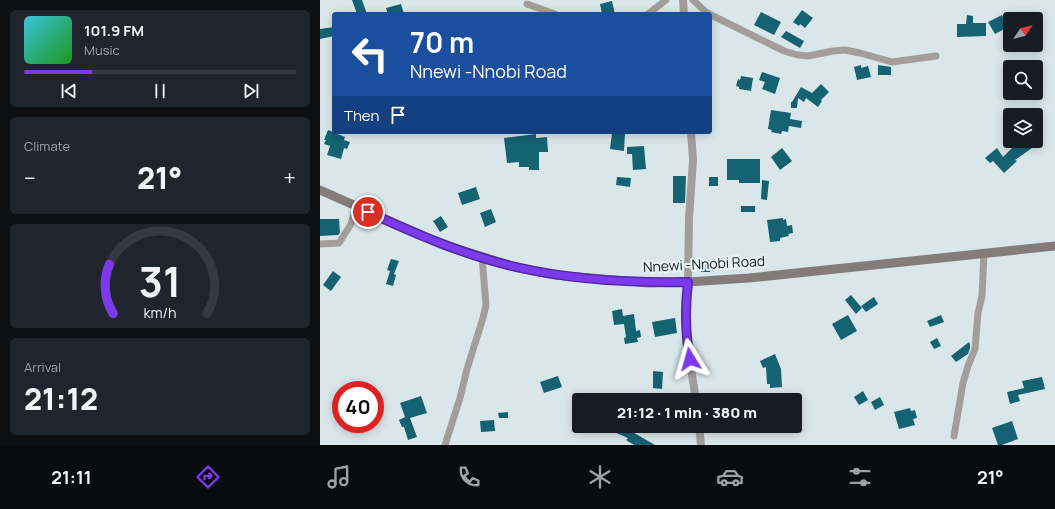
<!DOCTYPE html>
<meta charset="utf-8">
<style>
body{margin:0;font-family:Manrope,sans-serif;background:#20242c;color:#f1f3f6;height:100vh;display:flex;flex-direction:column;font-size:15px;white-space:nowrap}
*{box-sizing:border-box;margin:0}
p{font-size:13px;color:#9ea1a6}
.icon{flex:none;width:22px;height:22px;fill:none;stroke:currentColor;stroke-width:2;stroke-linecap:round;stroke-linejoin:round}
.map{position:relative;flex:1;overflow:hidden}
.details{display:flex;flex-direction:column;gap:10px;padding:10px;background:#0d0f14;width:320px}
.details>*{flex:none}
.guide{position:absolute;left:12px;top:12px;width:380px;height:122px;border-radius:4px;box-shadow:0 2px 10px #0003;background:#1a4fa0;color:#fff;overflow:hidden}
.needle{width:26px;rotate:55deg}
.tools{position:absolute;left:683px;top:12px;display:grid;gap:8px}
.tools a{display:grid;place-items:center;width:40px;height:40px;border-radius:4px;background:#171b24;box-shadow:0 2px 10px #0003;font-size:20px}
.speed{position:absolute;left:12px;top:381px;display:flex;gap:8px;font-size:20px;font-weight:700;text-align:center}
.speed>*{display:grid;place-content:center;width:52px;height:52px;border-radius:50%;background:#171b24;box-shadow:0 2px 10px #0003;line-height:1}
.speed .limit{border:6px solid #d22;background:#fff;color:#111}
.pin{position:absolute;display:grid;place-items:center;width:34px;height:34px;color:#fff;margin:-17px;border:2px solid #fff;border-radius:50%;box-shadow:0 1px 4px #0007}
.me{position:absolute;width:44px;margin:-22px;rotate:352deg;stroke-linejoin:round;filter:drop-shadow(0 0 3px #0008)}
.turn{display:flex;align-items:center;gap:14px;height:84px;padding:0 12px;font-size:18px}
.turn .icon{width:52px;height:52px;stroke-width:2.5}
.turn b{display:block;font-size:28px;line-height:34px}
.then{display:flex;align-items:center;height:38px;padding:0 12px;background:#0003;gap:8px;font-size:15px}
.big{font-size:30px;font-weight:800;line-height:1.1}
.details .tile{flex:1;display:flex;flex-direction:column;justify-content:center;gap:6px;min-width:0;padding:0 14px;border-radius:6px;background:#20242c}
.details .dial{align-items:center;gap:0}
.dial svg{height:104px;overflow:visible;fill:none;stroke:#363941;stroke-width:7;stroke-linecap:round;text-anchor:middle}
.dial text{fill:#f1f3f6;stroke:none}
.song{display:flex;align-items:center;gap:12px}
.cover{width:48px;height:48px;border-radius:6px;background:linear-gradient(135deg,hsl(190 70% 55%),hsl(120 70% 35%))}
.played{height:4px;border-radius:2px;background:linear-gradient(90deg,#7c3aed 25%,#363941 25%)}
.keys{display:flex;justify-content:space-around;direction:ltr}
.heat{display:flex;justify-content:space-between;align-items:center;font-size:22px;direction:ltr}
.trip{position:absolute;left:252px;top:393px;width:230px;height:40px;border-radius:4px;background:#171b24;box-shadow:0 2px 10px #0003;font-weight:800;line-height:40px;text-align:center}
.tab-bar{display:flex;height:64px;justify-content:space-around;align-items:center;background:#090b0e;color:#9ea1a6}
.tab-bar .icon{width:28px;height:28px}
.tab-bar .selected{color:#7c3aed}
.tab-bar b{font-size:18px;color:#f1f3f6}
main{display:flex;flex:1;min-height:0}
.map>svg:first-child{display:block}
</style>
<main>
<section class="details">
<div class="tile">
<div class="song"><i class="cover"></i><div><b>101.9 FM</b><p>Music</p></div></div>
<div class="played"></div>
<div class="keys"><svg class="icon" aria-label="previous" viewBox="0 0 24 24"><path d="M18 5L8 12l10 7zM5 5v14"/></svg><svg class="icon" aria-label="pause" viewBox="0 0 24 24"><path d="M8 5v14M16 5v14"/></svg><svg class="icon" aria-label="next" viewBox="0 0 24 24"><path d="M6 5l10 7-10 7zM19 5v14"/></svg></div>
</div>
<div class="tile"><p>Climate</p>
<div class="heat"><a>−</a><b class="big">21°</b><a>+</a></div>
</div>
<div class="tile dial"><svg viewBox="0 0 100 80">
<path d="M14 69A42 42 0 1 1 86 69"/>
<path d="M14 69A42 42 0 0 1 11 31" stroke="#7c3aed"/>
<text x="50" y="56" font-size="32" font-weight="700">31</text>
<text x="50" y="72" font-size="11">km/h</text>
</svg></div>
<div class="tile"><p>Arrival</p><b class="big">21:12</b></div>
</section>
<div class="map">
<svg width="735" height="445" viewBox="0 0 735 445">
<rect width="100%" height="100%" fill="#dae7ea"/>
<g fill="#156272">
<path d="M32 0H42L47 14H37Z"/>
<path d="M292 1 295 14H282L280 4Z"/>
<path d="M81 4 84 14H68L66 8Z"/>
<path d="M482 10 493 18 485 28 480 24 479 26 473 22Z"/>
<path d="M441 12 461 22 454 35 434 25Z"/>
<path d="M647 15 653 16V23H666V36L637 37V24H646Z"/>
<path d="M682 15 685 21 690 18V26L675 34 668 22Z"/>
<path d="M14 27V36L0 39V29Z"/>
<path d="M466 31 484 41 480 48 461 37Z"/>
<path d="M541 65V68L548 66 551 77 537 80 534 67Z"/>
<path d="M558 65 571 67V75H558Z"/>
<path d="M442 72 460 78 455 94 442 89 445 82 439 80Z"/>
<path d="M421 76 433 78 431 91 419 89V87L416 86 418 79 420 80Z"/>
<path d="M501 84 509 92 501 100 502 101 498 107 486 98 484 102 478 98 477 108H471V102H472L481 87 492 93Z"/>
<path d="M451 110 471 113 470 119 482 121 481 128 469 126 468 132 462 131 461 134 451 132 452 130 448 129Z"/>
<path d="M8 130 25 137 24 140 30 142 27 149 24 148 21 159 7 155 10 146 4 144 6 140H4Z"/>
<path d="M292 133 305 134 304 151 290 149Z"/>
<path d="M216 134V138L227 137 228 152H219V170H209V167H199V162L187 163 184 138Z"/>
<path d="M689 141H701L704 145 708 143 712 148 695 160 697 161 684 173 673 161 670 163 665 158 677 148 683 157 693 147Z"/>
<path d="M324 146 326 169 313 170 312 154H307V147Z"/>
<path d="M462 148 472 161 460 170 451 157Z"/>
<path d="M407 159H440V183H419V180H407Z"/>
<path d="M353 176H366L365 203H353Z"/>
<path d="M297 177 311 178 310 187 296 185Z"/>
<rect x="389" y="177" width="9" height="9"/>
<path d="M442 180 449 181 447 200 441 199Z"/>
<path d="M156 187 160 199 142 205 138 193Z"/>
<rect x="421" y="206" width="14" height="6"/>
<path d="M171 209 176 222 165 227 160 213Z"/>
<path d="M121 216 128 227 120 232 113 221Z"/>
<path d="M463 218V220L466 219 467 226 472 225 473 233 468 234 469 236 460 238V241L450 242 447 220Z"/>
<path d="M0 219H19L20 233 18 235 0 236Z"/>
<path d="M71 259 79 261 74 274 76 275 73 286 66 284 70 271 67 270Z"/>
<path d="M390 260V272H381L380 261Z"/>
<path d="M13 271 21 277 11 291 3 285Z"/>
<path d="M531 295 542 308 536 314 525 300Z"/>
<path d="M554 297 558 304 546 312 541 306Z"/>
<path d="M302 309 303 316 314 314 316 331 320 330 321 337 317 338 318 342 305 344 304 338 306 337 304 324 294 325 292 311Z"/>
<path d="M528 315 537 331 521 340 512 324Z"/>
<path d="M621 315 624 322 610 327 607 321Z"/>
<path d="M355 318 357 333 335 337 332 322Z"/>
<path d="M617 338 621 346 614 349 610 342Z"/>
<path d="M649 342 650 344V348L648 354 636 362 631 356Z"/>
<path d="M455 354 461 369 462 387 450 388V384H447L446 367 443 368 440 361Z"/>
<path d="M333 371 343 372 342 389 333 388Z"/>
<path d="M238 376 242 387 224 393 220 382Z"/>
<path d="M722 377 725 389 698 395 700 401 690 404 687 392 704 388 702 381Z"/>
<path d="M543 391 548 400 539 405 534 397Z"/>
<path d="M101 396 107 413 90 418 97 437 88 440 84 427H82L79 420 85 417 80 403Z"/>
<path d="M560 397 564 405 555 410 551 402Z"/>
<path d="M590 408 591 411 595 410 597 418 593 419 595 425 579 429 574 412Z"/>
<path d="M188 412V418H179L178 413Z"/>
<path d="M174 420 175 431 161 432 160 421Z"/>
<path d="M692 421 698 439 682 445H678L672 428Z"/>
<path d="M280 426H302L335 445H314L306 440 308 438Z"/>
</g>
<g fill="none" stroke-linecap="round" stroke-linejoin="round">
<g stroke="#a39e9c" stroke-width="7">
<path d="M373 0 387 13 464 51 478 55 488 56 513 51 525 50 540 53 572 62 616 56"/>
<path d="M207 4 235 14"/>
<path d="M328 14 346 0"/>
<path d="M0 244 19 243 31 224 36 207"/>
<path d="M634 436 643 383 648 366 655 349 658 313 662 296 664 253"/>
<path d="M125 445 140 398 147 369 163 318 166 305 162 257"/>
</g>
<g stroke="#a39e9c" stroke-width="8">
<path d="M363 0 364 14"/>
<path d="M371 132 373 160 369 218 368 282 365 308 367 344 376 400"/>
<path d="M379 426 381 445"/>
</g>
<path stroke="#847c7a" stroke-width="9" d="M0 190 122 244 195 267 235 275 329 283 368 282 429 278 735 246"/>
</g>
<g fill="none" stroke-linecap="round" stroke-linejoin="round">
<defs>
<path id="route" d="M48 212C96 234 144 255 196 267 252 280 310 283 368 282 365 308 365 333 370 359"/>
</defs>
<use href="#route" stroke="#51269a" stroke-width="10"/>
<use href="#route" stroke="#7c3aed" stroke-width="7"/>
</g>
<g text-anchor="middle" stroke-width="4" stroke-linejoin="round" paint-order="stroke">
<g font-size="14" fill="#14181a" stroke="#e7f4f8">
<text transform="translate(384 264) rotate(-3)" y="5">Nnewi -Nnobi Road</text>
</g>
</g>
</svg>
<div class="tools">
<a><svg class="needle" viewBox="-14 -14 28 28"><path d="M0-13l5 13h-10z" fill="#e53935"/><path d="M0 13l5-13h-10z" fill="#9ea1a6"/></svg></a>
<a><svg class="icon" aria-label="search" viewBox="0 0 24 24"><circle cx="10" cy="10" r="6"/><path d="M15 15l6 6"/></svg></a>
<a><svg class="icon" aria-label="layers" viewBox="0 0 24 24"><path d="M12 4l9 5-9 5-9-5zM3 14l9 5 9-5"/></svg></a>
</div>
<div class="speed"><div class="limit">40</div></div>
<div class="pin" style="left:48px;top:212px;background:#d93025"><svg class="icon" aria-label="arrive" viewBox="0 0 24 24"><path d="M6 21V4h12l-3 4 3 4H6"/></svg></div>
<svg class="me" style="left:370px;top:359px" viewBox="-20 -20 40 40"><path d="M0-17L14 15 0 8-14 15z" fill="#7c3aed" stroke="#fff" stroke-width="4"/></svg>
<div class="trip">21:12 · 1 min · 380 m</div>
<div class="guide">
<div class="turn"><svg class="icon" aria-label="left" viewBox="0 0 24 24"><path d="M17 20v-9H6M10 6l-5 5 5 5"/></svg><div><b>70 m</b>Nnewi -Nnobi Road</div></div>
<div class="then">Then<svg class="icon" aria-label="arrive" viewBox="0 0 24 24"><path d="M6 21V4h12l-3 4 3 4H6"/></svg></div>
</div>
</div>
</main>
<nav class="tab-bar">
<b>21:11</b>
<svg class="icon selected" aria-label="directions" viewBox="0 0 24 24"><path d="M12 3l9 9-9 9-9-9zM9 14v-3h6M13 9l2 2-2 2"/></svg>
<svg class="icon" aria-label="music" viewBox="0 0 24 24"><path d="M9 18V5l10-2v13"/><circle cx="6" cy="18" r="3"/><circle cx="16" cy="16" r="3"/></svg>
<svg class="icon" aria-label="phone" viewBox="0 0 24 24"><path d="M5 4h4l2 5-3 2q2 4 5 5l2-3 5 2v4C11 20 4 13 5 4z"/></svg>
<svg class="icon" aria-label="climate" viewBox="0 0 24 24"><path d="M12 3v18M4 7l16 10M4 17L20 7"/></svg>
<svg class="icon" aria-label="car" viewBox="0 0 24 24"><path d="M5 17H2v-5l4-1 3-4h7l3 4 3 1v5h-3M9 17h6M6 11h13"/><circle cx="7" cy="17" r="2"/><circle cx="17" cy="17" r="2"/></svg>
<svg class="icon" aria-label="filters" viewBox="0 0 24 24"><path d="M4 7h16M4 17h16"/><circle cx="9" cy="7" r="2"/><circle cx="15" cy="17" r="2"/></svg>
<b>21°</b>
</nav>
